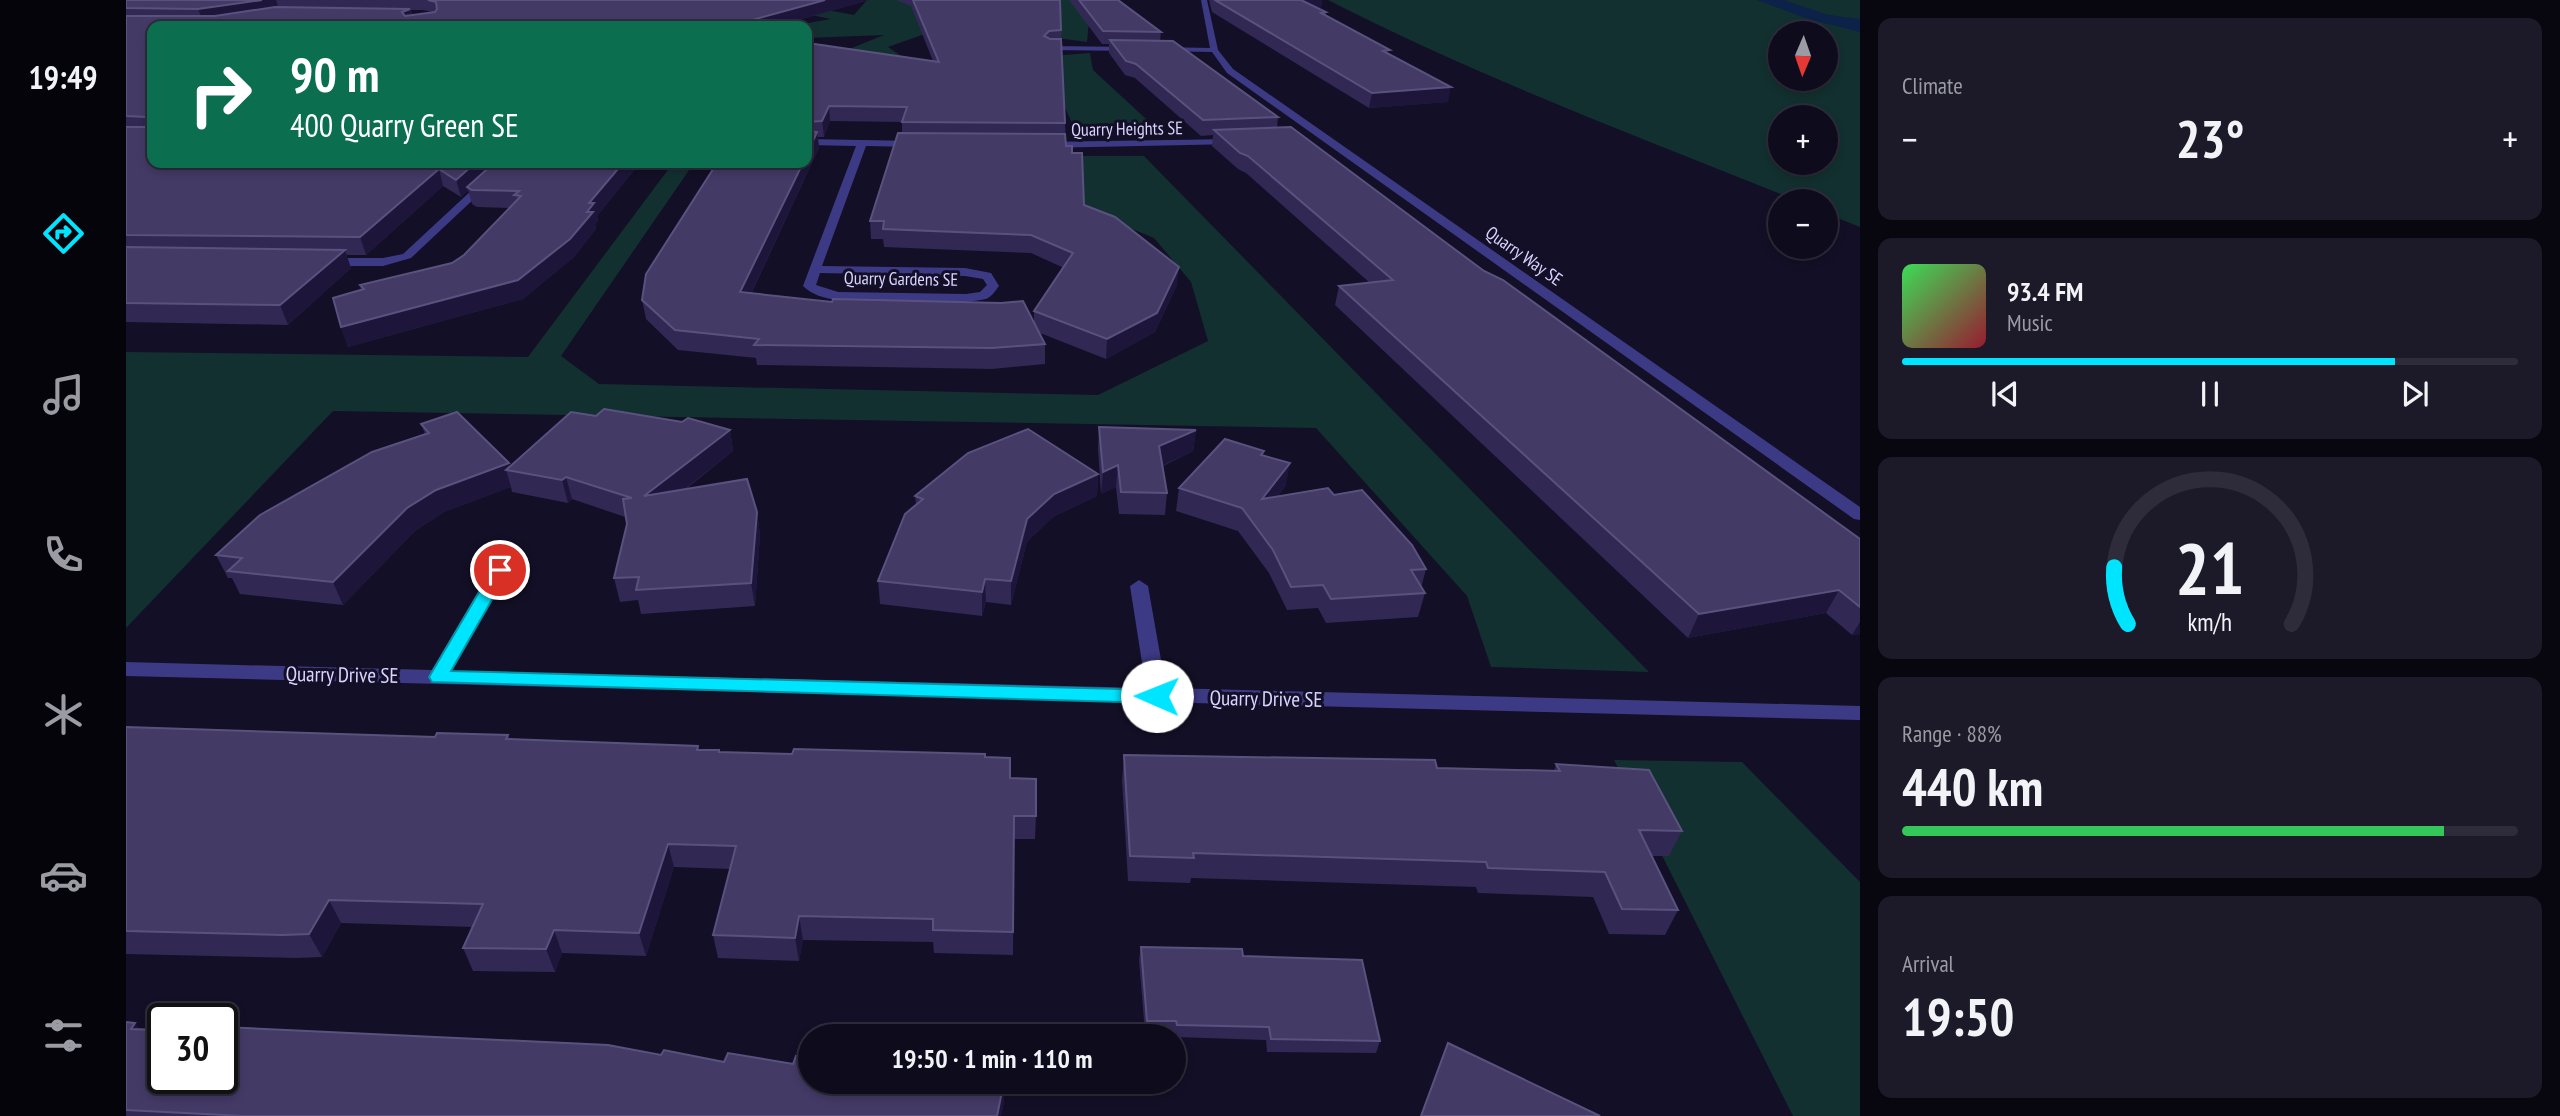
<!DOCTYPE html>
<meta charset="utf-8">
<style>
body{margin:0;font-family:"PT Sans Narrow",sans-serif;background:#1c1929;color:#f1f3f6;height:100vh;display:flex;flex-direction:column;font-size:26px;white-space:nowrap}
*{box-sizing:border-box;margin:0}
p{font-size:23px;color:#9b9ba3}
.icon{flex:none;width:38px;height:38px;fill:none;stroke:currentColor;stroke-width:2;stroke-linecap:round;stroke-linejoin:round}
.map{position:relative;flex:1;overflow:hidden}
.side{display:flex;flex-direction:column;gap:18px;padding:18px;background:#08060f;width:700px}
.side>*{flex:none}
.banner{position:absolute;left:21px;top:21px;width:665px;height:147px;border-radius:14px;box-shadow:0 4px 10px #0003,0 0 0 2px #2e2b3b;background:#0b6e4f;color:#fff;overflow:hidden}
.needle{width:46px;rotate:182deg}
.tools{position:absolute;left:1642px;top:21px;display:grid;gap:14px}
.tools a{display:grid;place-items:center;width:70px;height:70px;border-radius:50%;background:#0e0b1c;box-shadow:0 4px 10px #0003,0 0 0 2px #2e2b3b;font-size:35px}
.speed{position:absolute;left:21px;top:1003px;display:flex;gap:14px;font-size:35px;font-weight:700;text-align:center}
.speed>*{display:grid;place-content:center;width:91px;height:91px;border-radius:50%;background:#0e0b1c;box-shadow:0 4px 10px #0003,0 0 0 2px #2e2b3b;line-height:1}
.speed .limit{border:4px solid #111;border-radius:10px;background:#fff;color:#111}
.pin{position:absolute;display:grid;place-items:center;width:60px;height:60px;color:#fff;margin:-30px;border:4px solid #fff;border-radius:50%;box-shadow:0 2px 7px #0007}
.me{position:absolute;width:77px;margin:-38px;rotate:271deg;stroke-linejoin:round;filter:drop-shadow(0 0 5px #0008)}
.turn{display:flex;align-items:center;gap:24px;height:147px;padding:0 28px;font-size:32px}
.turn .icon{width:91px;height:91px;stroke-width:2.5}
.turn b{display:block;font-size:49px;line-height:60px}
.big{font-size:52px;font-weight:600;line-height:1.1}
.side .card{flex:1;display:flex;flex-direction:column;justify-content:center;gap:10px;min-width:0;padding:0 24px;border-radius:14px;background:#1c1929}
.side .dial{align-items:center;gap:0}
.dial svg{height:182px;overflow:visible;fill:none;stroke:#2e2b3b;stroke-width:7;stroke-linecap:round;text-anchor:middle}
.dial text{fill:#f1f3f6;stroke:none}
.song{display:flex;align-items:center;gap:21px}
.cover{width:84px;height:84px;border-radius:10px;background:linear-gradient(135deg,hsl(130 70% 55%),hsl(350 70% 35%))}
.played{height:7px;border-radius:4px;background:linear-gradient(90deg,#00e5ff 80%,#2e2b3b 80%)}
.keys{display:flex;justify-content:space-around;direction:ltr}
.heat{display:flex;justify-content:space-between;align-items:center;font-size:38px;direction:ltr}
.charge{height:10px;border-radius:5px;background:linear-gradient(90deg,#34c759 88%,#2e2b3b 0)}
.trip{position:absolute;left:672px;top:1024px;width:388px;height:70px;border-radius:35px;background:#0e0b1c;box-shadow:0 4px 10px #0003,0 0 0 2px #2e2b3b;font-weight:600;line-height:70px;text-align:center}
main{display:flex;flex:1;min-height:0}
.menu{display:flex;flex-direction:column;width:126px;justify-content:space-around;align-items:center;background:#06040b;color:#9b9ba3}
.menu .icon{width:49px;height:49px}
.menu .selected{color:#00e5ff}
.menu b{font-size:32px;color:#f1f3f6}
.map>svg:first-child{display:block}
</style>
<main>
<nav class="menu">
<b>19:49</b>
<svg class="icon selected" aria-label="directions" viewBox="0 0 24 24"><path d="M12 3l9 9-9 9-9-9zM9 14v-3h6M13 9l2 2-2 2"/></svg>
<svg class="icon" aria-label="music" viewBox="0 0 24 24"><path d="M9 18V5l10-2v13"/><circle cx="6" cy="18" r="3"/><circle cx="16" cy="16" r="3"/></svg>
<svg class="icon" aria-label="phone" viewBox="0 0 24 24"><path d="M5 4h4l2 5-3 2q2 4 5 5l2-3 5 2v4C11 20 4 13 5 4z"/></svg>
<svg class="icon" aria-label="climate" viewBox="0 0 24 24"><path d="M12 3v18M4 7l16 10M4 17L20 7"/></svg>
<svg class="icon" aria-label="car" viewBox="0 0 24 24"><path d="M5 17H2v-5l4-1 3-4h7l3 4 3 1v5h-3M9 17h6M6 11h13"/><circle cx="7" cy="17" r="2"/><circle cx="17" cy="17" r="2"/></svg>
<svg class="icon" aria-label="filters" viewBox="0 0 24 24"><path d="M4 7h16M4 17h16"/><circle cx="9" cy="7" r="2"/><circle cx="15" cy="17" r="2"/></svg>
</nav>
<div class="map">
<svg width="1734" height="1116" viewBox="0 0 1734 1116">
<rect width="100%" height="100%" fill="#130f26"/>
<g fill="#12302f" fill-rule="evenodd">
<path d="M577 0H647L728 15 741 0H785L800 11 832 10 862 0H965L961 42 924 37 926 15 855 14 762 47 815 83 927 85 924 56 964 53 967 70 1031 129 1030 133 950 132 933 94 681 91V66L758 35 681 38V26H665L705 19 645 7Z"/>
<path d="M1202 0H1734V227L1699 213V201H1672C1514 137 1354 78 1202 0ZM1654 33H1699V79H1654ZM1654 117H1699V163H1654Z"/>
<path d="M955 156H1018L1523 672 1365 667 1341 596 1190 428 207 411 0 628V352L402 357 547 163H568L435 356 473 384 972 395 1082 341 1065 282 1028 238 956 208Z"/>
<path d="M1488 760 1616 762 1734 882V1116H1667Z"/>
</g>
<path fill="#0c2248" d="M1631 0H1658L1703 15 1734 19V32L1682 19Z"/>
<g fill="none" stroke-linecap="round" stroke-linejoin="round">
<g fill="#3d3a85" fill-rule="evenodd">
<path d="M1075 0H1081L1092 50 1107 69 1734 507V520L1728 519 1101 73 1086 52 1033 51 1036 47 1084 48Z"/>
<path d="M921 46 1008 47 1012 49 1008 51 924 50Z"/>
<path d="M681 139 790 141 795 144 790 147 740 146 696 266 839 268 865 273 873 286C870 290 866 296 862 298 846 306 734 302 711 300 698 298 686 295 677 286L730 146 681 145ZM694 273 839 276 857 279 861 285 854 292 840 294 712 292 690 285Z"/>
<path d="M1108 139 1113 142 1111 144 916 148 911 145 916 142Z"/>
<path d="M375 163H386L285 258 257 266H199L193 262 199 258H257L277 254Z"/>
<path d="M374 565 383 570 326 671 1020 688 1004 586 1013 580 1022 586 1040 688 1734 706V720L0 676V662L306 670 365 570Z"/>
</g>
</g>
<g fill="#312854" fill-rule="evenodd">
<path d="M0 0H743L651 26H26V163H514L471 216 472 221 469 224 470 229 448 257 397 299 222 347 215 327 235 289 234 285 326 263 338 255 383 208 351 207 346 204 342 190 335 197 317 186 240 255H220L225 268 162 325 0 322ZM285 10H297L306 12 286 15Z"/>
<path d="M770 0H934L940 146 946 153 958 205 1051 285 1029 332 980 359 914 333 919 344V364L866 369 631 365 630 358 552 350 520 319 516 300 681 163V43L807 61 785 6ZM704 121 776 122V133L744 221 745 239H757L758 247 905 253 938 268 908 311V322L625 294 693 148 692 137H698Z"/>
<path d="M943 0H992L1035 32 1034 41 1152 117 1151 127 1319 242 1734 539V634L1726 635 1700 613 1562 638 1209 305 1213 286 1244 283 1120 173 1112 169 1086 146 1087 135 1075 136 1009 78 999 75 983 53V44H976Z"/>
<path d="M1083 0H1196L1195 8H1192L1200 12V15L1263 54 1322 102 1243 108 1086 12Z"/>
<path d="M470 416 604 430 607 451 560 489 631 512 634 535 629 606 515 614 512 600 494 602 488 578 501 524 499 517 446 499 442 503 386 492 385 487 318 512 289 531 217 605 114 594 106 578H102L90 555 299 434 295 424 383 463 384 466Z"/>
<path d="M973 427 1070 430 1067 451 1037 466 1041 493 1039 515 993 514 990 487 975 494 972 449Z"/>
<path d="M1138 451 1137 455 1160 485 1152 496 1208 495 1300 569 1295 588 1299 593 1292 617 1200 623 1192 608 1161 610 1143 573 1112 531 1050 511 1053 488Z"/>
<path d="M972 474 971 496 927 517 901 542 885 605 860 602 856 616 754 604 752 581 790 505 789 496Z"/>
<path d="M0 727 309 737 382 735 384 739 572 746 573 750 594 752 859 757 884 778 910 816 909 839H888L887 955 808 953 807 942 677 940 673 961 592 958 587 935 604 869 548 867 520 956 436 953 429 972 347 971 337 948 347 927 215 923 196 957 171 958 0 954Z"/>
<path d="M998 755 1311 768 1428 771 1430 764 1556 831 1543 856H1525L1552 910 1539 935 1483 934 1467 897 1352 893 1350 887 1065 878 1064 883 1002 881 996 780Z"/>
<path d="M1015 947 1117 956 1254 1041 1250 1053 1141 1052 1140 1040 1049 1037 1048 1034 1019 1033 1013 960Z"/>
<path d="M0 1022 13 1029 684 1082H878V1101L875 1116H0Z"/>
</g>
<g fill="#1d163a">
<path d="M136 0H150L153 10 77 21 72 9Z"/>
<path d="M699 0H743L651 26H604Z"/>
<path d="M1169 0H1196L1195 8 1168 9Z"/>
<path d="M284 9 288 21 280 25 276 12Z"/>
<path d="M1325 87 1322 102 1243 108 1246 93Z"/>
<path d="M703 106 704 121 698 137 696 121Z"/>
<path d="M691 132 693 148 616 312 614 292 677 163H681V154Z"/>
<path d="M349 163H371L341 187 342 190 335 197 330 180Z"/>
<path d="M497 163H514L471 216 472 221 469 224 470 229 448 257 397 299 222 347 215 327 461 212 463 203Z"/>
<path d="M313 169 317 186 240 255 234 237Z"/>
<path d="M219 250 225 268 162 325 154 305Z"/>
<path d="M1053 267 1051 285 1029 332 980 359 981 339Z"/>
<path d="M604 430 607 451 522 518 518 496Z"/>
<path d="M1070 430 1067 451 1031 468 1033 446Z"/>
<path d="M383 463 386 471 380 470 385 487 318 512 289 531 217 605 207 582 281 508 310 490Z"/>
<path d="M1164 463 1160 485 1133 521 1136 499Z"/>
<path d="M992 465 990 487 975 494 977 472Z"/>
<path d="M972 474 971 496 927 517 901 542 885 605V581L901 519 928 494Z"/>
<path d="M440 477 446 499 442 503 436 480Z"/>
<path d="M631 512 634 535 629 606 625 583Z"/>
<path d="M859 579 860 602 856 616V592Z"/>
<path d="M1713 590 1700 613 1562 638 1573 614Z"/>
<path d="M1734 622V634L1726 635Z"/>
<path d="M542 844 548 867 520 956 513 933Z"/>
<path d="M203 900 215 923 196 957 183 934Z"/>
<path d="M673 916 677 940 673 961 669 938Z"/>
<path d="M428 930 436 953 429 972 420 949Z"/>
<path d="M9 1023 24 1043 5 1029Z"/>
<path d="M878 1082V1101L875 1116H871Z"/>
</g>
<g fill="#433a66" stroke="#5a527e" stroke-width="2">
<path d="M0 0H136L72 9 0 8Z"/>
<path d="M302 0H699L604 26H26V163H349L330 180 313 169 234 237 0 235V127H19L22 124 21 117 0 116V16H89L149 7 284 9 276 12 279 16 309 12 311 9 310 2Z"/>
<path d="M787 0H934L935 30 923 31 918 36 924 39H935L939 123 776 122 781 107 703 106 696 121 681 122V43L813 62Z"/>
<path d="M953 0H992L1035 32 977 31Z"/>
<path d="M1089 0H1175L1200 12 1195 13 1264 50 1257 51 1325 87 1246 93Z"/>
<path d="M984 40 1047 41 1152 117 1077 120 1010 64 1000 61Z"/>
<path d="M1165 127 1319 242 1358 271 1377 280 1734 539V607L1713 590 1573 614 1213 286 1267 280 1122 156 1114 153 1088 130Z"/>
<path d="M681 131 691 132 681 154Z"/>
<path d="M772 133 939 134 940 146H946V153H956L958 205 989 217 1053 267 1031 313 981 339 908 311 947 253 905 235 757 229 758 221H744Z"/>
<path d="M368 163H497L463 203H468L461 212H467L444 239 392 280 215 327 207 298 238 289 234 285 326 263 338 255 395 196 388 195 393 191 346 190 341 187Z"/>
<path d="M591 163H677L614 292 706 302 707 299 875 303 897 301 919 344 866 348 628 345 633 339 549 330 516 300 520 274Z"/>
<path d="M0 247 219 250 154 305 0 303Z"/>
<path d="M478 409 556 422 562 418 604 430 518 496 621 479 631 512 625 583 510 590 513 577 488 578 501 524 497 499 506 498 440 477 436 480 380 470 445 412 470 416Z"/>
<path d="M331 412 383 463 310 490 281 508 207 582 102 571 116 558 90 555 134 515 246 452 303 433 295 424Z"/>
<path d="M973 427 1070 430 1033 446 1041 493 995 492 992 465 977 472Z"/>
<path d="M902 429 972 474 928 494 901 519 885 581 859 579 856 592 752 581 779 514 797 499 789 496 842 453Z"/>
<path d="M1099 439 1138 451 1135 455 1164 463 1136 499 1202 488 1208 495 1236 490 1286 545 1300 569 1285 570 1299 593 1205 599 1197 585 1165 587 1147 550 1116 508 1053 488Z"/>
<path d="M0 727 309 737 311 733 382 735 380 739 572 746 571 750H593V752L666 754 668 749 859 754V757L884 758V778L910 779V816H888L887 932 807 930V919L673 916 669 938 587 935 610 846 542 844 513 933 428 930 420 949 337 948 357 904 203 900 183 934 157 935 0 931Z"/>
<path d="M998 755 1309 760 1311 768 1434 771 1430 764 1523 770 1556 831 1513 830 1552 910 1496 909 1479 872 1362 868 1360 862 1067 853 1068 858 1004 856Z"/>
<path d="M1015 947 1116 949 1117 956 1236 960 1254 1041 1145 1039 1143 1027 1051 1025 1050 1021H1021Z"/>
<path d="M0 1022 9 1023 5 1029 37 1030V1078H96V1028L97 1027 482 1045 535 1055 538 1050 598 1062 602 1053 667 1064 670 1056 684 1059V1082H878L871 1116H117L0 1110Z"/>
<path d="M1322 1043 1474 1116H1295Z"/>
</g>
<path fill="#00e5ff" stroke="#0095a6" stroke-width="2" d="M374 565 383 570 325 671 1031 690 1037 692 1040 696 1037 701 1031 703 306 682 303 677 366 570Z"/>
<g text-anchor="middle" stroke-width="6" stroke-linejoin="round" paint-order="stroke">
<g font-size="18" fill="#d9d4ff" stroke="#130f26">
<text transform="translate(1001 129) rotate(-1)" y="6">Quarry Heights SE</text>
<text transform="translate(1398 256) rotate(35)" y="6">Quarry Way SE</text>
<text transform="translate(775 279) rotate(1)" y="6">Quarry Gardens SE</text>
</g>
<g font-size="21" fill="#d9d4ff" stroke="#130f26">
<text transform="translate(216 675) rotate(1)" y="7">Quarry Drive SE</text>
<text transform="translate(1140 699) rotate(1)" y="7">Quarry Drive SE</text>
</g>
</g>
</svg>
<div class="tools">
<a><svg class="needle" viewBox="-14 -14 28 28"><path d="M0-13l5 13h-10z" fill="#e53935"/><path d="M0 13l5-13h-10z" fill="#9b9ba3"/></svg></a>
<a>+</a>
<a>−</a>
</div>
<div class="speed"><div class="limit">30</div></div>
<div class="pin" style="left:374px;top:570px;background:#d93025"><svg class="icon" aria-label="arrive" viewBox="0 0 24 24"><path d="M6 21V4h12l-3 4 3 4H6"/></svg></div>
<svg class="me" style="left:1031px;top:696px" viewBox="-20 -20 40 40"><circle r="19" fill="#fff"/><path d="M0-13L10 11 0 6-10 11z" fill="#00e5ff"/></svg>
<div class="trip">19:50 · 1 min · 110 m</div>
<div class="banner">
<div class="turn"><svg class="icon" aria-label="right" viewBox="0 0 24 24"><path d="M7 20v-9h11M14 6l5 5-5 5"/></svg><div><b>90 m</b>400 Quarry Green SE</div></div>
</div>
</div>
<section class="side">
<div class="card"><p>Climate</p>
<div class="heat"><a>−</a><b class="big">23°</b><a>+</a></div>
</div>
<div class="card">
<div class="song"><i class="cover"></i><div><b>93.4 FM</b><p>Music</p></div></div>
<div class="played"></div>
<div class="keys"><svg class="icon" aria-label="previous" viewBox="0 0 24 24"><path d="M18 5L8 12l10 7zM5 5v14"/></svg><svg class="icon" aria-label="pause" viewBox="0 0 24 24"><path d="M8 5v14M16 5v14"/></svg><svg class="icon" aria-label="next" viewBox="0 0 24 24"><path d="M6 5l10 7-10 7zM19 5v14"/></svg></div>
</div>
<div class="card dial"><svg viewBox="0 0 100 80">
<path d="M14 69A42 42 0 1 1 86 69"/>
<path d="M14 69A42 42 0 0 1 8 44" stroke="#00e5ff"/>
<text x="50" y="56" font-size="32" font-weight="700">21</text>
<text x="50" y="72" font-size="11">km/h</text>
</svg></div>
<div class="card"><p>Range · 88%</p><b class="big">440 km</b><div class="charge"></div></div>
<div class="card"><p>Arrival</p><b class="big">19:50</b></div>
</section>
</main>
